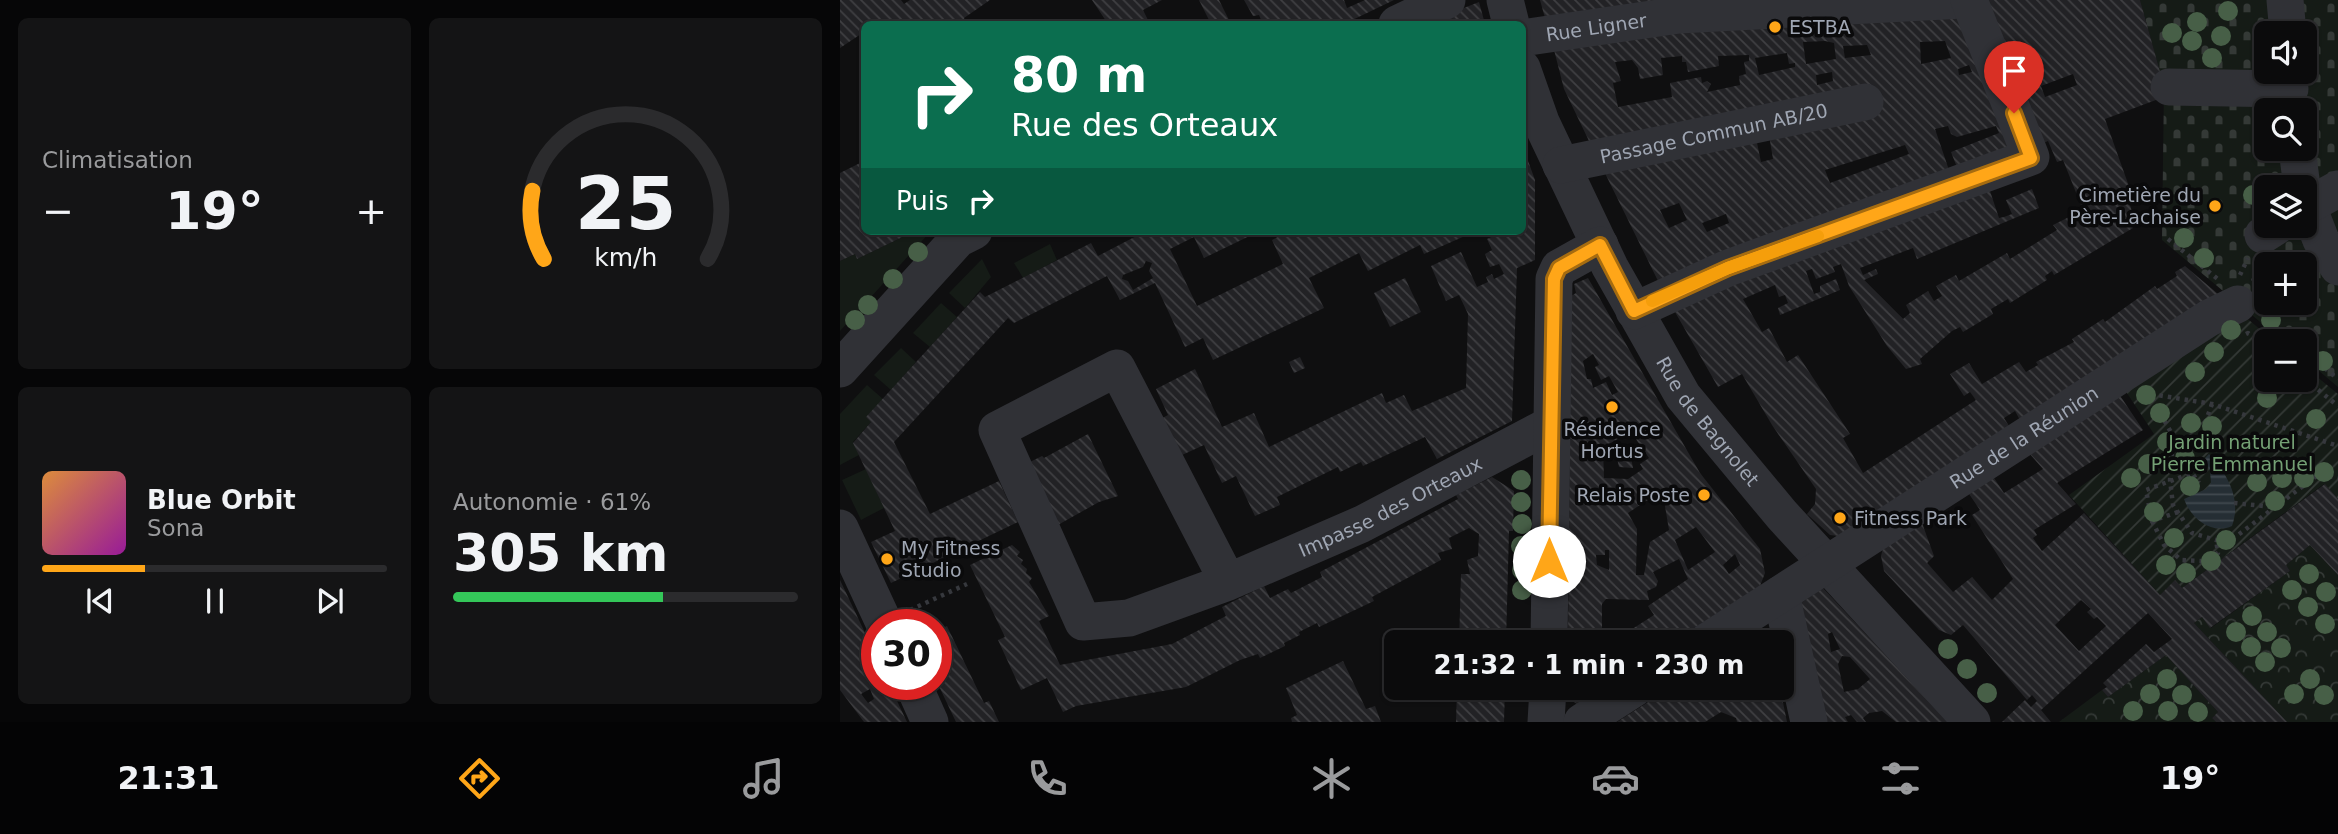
<!DOCTYPE html>
<html lang="fr">
<meta charset="utf-8">
<style>
body{margin:0;font-family:"DejaVu Sans",sans-serif;background:#141415;color:#f1f3f6;height:100vh;display:flex;flex-direction:column;font-size:26px;white-space:nowrap}
*{box-sizing:border-box;margin:0}
p{font-size:23px;color:#9a9b9d}
.icon{flex:none;width:38px;height:38px;fill:none;stroke:currentColor;stroke-width:2;stroke-linecap:round;stroke-linejoin:round}
.map{position:relative;flex:1;overflow:hidden}
.sheet{display:flex;flex-direction:column;gap:18px;padding:18px;background:#060607;width:840px}
.sheet>*{flex:none}
.banner{position:absolute;left:21px;top:21px;width:665px;height:214px;border-radius:10px;box-shadow:0 2px 5px #0004,0 0 0 2px #2b2b2d;background:#0b6e4f;color:#fff;overflow:hidden}
.fabs{position:absolute;left:1414px;top:21px;display:grid;gap:14px}
.fabs a{display:grid;place-items:center;width:63px;height:63px;border-radius:10px;background:#0b0b0c;box-shadow:0 2px 5px #0004,0 0 0 2px #2b2b2d;font-size:35px}
.speed{position:absolute;left:21px;top:609px;display:flex;gap:14px;font-size:35px;font-weight:700;text-align:center}
.speed>*{display:grid;place-content:center;width:91px;height:91px;border-radius:50%;background:#0b0b0c;box-shadow:0 2px 5px #0004,0 0 0 2px #2b2b2d;line-height:1}
.speed .limit{border:10px solid #d22;background:#fff;color:#111}
.pin{position:absolute;display:grid;place-items:center;width:60px;height:60px;color:#fff;margin:-72px -30px;border-radius:50% 50% 50% 0;rotate:-45deg;box-shadow:0 0 7px #0007}
.pin .icon{rotate:45deg}
.me{position:absolute;width:77px;margin:-38px;rotate:0deg;stroke-linejoin:round;filter:drop-shadow(0 0 5px #0008)}
.turn{display:flex;align-items:center;gap:24px;height:147px;padding:0 35px;font-size:32px}
.turn .icon{width:91px;height:91px;stroke-width:2.5}
.turn b{display:block;font-size:49px;line-height:60px}
.then{display:flex;align-items:center;height:66px;padding:0 35px;background:#0003;gap:14px;font-size:26px}
.big{font-size:52px;font-weight:700;line-height:1.1}
.sheet .tile{flex:1;display:flex;flex-direction:column;justify-content:center;gap:10px;min-width:0;padding:0 24px;border-radius:10px;background:#141415}
.sheet .dial{align-items:center;gap:0}
.dial svg{height:182px;overflow:visible;fill:none;stroke:#2b2b2d;stroke-width:7;stroke-linecap:round;text-anchor:middle}
.dial text{fill:#f1f3f6;stroke:none}
.song{display:flex;align-items:center;gap:21px}
.cover{width:84px;height:84px;border-radius:10px;background:linear-gradient(135deg,hsl(30 70% 55%),hsl(300 70% 35%))}
.played{height:7px;border-radius:4px;background:linear-gradient(90deg,#ffa618 30%,#2b2b2d 30%)}
.keys{display:flex;justify-content:space-around;direction:ltr}
.heat{display:flex;justify-content:space-between;align-items:center;font-size:38px;direction:ltr}
.charge{height:10px;border-radius:5px;background:linear-gradient(90deg,#34c759 61%,#2b2b2d 0)}
.sheet .tiles{flex:1;display:grid;gap:18px;grid-template-columns:repeat(2,1fr)}
.trip{position:absolute;left:544px;top:630px;width:410px;height:70px;border-radius:10px;background:#0b0b0c;box-shadow:0 2px 5px #0004,0 0 0 2px #2b2b2d;font-weight:700;line-height:70px;text-align:center}
.menu{display:flex;height:112px;justify-content:space-around;align-items:center;background:#040405;color:#9a9b9d}
.menu .icon{width:49px;height:49px}
.menu .selected{color:#ffa618}
.menu b{font-size:32px;color:#f1f3f6}
main{display:flex;flex:1;min-height:0}
.map>svg:first-child{display:block}
</style>
<main>
<section class="sheet">
<div class="tiles">
<div class="tile"><p>Climatisation</p>
<div class="heat"><a>−</a><b class="big">19°</b><a>+</a></div>
</div>
<div class="tile dial"><svg viewBox="0 0 100 80">
<path d="M14 69A42 42 0 1 1 86 69"/>
<path d="M14 69A42 42 0 0 1 9 39" stroke="#ffa618"/>
<text x="50" y="56" font-size="32" font-weight="700">25</text>
<text x="50" y="72" font-size="11">km/h</text>
</svg></div>
<div class="tile">
<div class="song"><i class="cover"></i><div><b>Blue Orbit</b><p>Sona</p></div></div>
<div class="played"></div>
<div class="keys"><svg class="icon" aria-label="previous" viewBox="0 0 24 24"><path d="M18 5L8 12l10 7zM5 5v14"/></svg><svg class="icon" aria-label="pause" viewBox="0 0 24 24"><path d="M8 5v14M16 5v14"/></svg><svg class="icon" aria-label="next" viewBox="0 0 24 24"><path d="M6 5l10 7-10 7zM19 5v14"/></svg></div>
</div>
<div class="tile"><p>Autonomie · 61%</p><b class="big">305 km</b><div class="charge"></div></div>
</div>
</section>
<div class="map">
<svg width="1498" height="722" viewBox="0 0 1498 722">
<defs>
<pattern id="forest-crowns" width="20" height="18" patternUnits="userSpaceOnUse" patternTransform="scale(1.75)"><rect width="20" height="18" fill="#151b16"/><path d="M2 6a3 3 0 1 1 6 0M12 15a3 3 0 1 1 6 0" fill="none" stroke="#343936"/></pattern>
<pattern id="cemetery-stones" width="16" height="16" patternUnits="userSpaceOnUse" patternTransform="scale(1.75)"><rect width="16" height="16" fill="#151b16"/><path d="M2 7V4a2 2 0 0 1 4 0v3zM10 15v-3a2 2 0 0 1 4 0v3z" fill="#343936"/></pattern>
<pattern id="garden-furrows" width="10" height="10" patternUnits="userSpaceOnUse" patternTransform="scale(1.75)"><rect width="10" height="10" fill="#151b16"/><path d="M-1 1l2-2M0 10L10 0M9 11l2-2" fill="none" stroke="#343936"/></pattern>
<pattern id="water-rules" width="6" height="5" patternUnits="userSpaceOnUse" patternTransform="scale(1.75)"><rect width="6" height="5" fill="#252e34"/><path d="M0 2.5h6" fill="none" stroke="#41494f"/></pattern>
<pattern id="building-back-hatch" width="6" height="6" patternUnits="userSpaceOnUse" patternTransform="scale(1.75)"><rect width="6" height="6" fill="#222225"/><path d="M-1 5l2 2M0 0l6 6M5-1l2 2" fill="none" stroke="#3f3f42"/></pattern>
</defs>
<rect width="100%" height="100%" fill="#0f0f10"/>
<g fill="#151b16">
<path d="M75 231H91L0 331V261L15 254 17 259Z"/>
<path d="M210 244 217 260 183 278 174 263Z"/>
<path d="M142 259 151 277 125 308 109 293Z"/>
<path d="M101 303 117 317 90 347 73 333Z"/>
<path d="M61 348 76 362 51 390 34 375Z"/>
<path d="M27 385 43 399 31 422 13 442 19 455 0 465V414Z"/>
<path d="M26 469 44 508 21 520 2 480Z"/>
</g>
<g fill="url(#forest-crowns)">
<path d="M1470 545 1498 575V722H1447L1354 623 1362 617 1371 628 1450 571 1446 565Z"/>
<path d="M1326 655 1378 712 1372 718 1376 722H1219L1262 690 1268 697Z"/>
</g>
<path fill="url(#cemetery-stones)" fill-rule="evenodd" d="M1300 0H1498V387L1465 359V341H1443L1322 240 1324 86ZM1426 33H1465V72H1426ZM1426 110H1465V149H1426ZM1426 187H1465V226H1426ZM1426 264H1465V303H1426Z"/>
<path fill="url(#garden-furrows)" d="M1403 315 1434 341H1426V380H1465V367L1498 394V499L1484 484 1342 588 1335 581 1320 595 1229 495 1314 434 1285 390Z"/>
<path fill="url(#water-rules)" d="M1369 454C1387 474 1402 498 1392 526 1372 535 1351 519 1344 499L1366 489 1371 483 1370 471 1364 459Z"/>
<g fill="url(#building-back-hatch)" fill-rule="evenodd">
<path d="M0 0H61L64 4 70 0H150L124 18 127 24H24V32L0 48Z"/>
<path d="M252 0H322L303 10 310 24H268Z"/>
<path d="M359 0H379L391 24H371Z"/>
<path d="M404 0H504L507 8 525 0H554L504 24H418L422 22 419 15 413 16Z"/>
<path d="M700 0H923L705 18Z"/>
<path d="M1143 0H1300L1324 86V97L1265 119 1291 192 1293 204 1290 205 1293 215 1289 218 1293 228 1214 275 1212 271 1205 276 1207 280 1170 303 1168 299 1151 309 1153 314 1123 332 1120 327 1112 331 1080 359 1082 364 1066 369 1047 346 1009 286 1001 264 993 267 995 272 976 279 972 269 966 271 974 294 980 292V286L996 279 1000 290 940 315 938 308 948 303 945 295 939 297 935 285 903 299 922 332 929 328 947 362 958 355 1010 434 1003 438 1023 473 1136 400 1130 392 1124 396 1110 374 1129 363 1142 384 1179 362 1186 372 1198 365 1196 362 1234 342 1232 339 1263 319 1265 322 1315 286 1317 289 1337 276 1335 272 1345 266 1378 294 1181 422 1175 411 1164 418 1171 429 998 536 990 535 967 514 975 504 976 489 932 425 902 374 878 387 835 312 837 303 1148 185 1159 218 1164 217 1172 214 1166 200 1192 189 1199 208 1077 259 1073 248 1020 268 1023 275 1036 269 1038 274 1024 280 1063 319 1070 313 1066 305 1088 291 1094 301 1102 296 1096 286 1116 275 1119 281 1167 253 1170 259 1217 230 1213 225 1243 210 1223 160 1217 162 1208 141 1197 146ZM1233 74 1237 85 1205 97 1201 86Z"/>
<path d="M639 2 645 24H609L606 15Z"/>
<path d="M1112 11 1127 21 1172 136 1164 153 1118 170 1111 152 1159 133 1156 126 1117 137 1111 134 1108 126 1095 129 1110 173 820 285 760 163 916 138 921 162 933 159 928 129 749 141 724 89 713 46 717 39ZM985 41 994 43 996 59 966 64 963 42ZM1105 41 1111 58 1081 64 1080 42ZM1027 45 1031 55 1005 58 1003 46ZM947 53 949 64 955 63V67L919 75 915 58ZM909 55V61L904 62 906 74 899 76 900 85 867 92 871 84 867 81 862 83 861 77 830 83 832 97 778 107 773 83 781 81 775 62 792 60 798 68 800 79 823 75 821 58 842 56V62H846L848 72 879 66 878 56ZM1129 65 1132 72 1119 75 1118 69ZM992 72 993 81 977 85 976 75ZM1065 145 1069 154 990 183 985 170ZM839 203 847 220 829 228 820 210ZM886 214 889 223 867 232 862 223Z"/>
<path d="M683 147 695 180V260L677 268 672 421 597 459 585 437 523 466 521 462 500 472 498 467 437 497 440 505 415 516 396 476 382 483 364 445 331 460 313 423 328 415 316 389 355 369 382 427 414 413 429 447 542 393 546 403 564 395 572 411 626 388 628 314 619 295 606 301 591 266 621 252 637 287 648 282 646 277 652 274 654 279 664 274 659 264 650 267 645 254 652 250 647 239 665 231H682Z"/>
<path d="M24 161V231H75L17 259 15 254 0 261V173Z"/>
<path d="M306 231H420L364 258 354 237 330 249 357 306 443 264 432 240 449 231H623L625 236 584 254 580 245 528 271 519 253 469 278 484 308 373 360 363 338 345 347 315 283 280 300 267 276 174 323 168 318 54 442 90 514 159 481 178 522 51 583 31 542 55 531 13 443 31 422 26 417 140 292 145 297 251 243 258 256ZM306 261 312 263 309 271 313 278 293 290 288 281 282 279 283 275 303 267Z"/>
<path d="M565 278 581 312 550 327 534 293Z"/>
<path d="M748 278 860 473 920 549 925 573 920 586 832 642H772L814 615 808 606 848 579 839 559 813 572 818 581 816 587 807 591 809 600 766 599 762 604V642H728L731 296 736 293 734 284ZM753 354 759 365 755 367 761 380 769 376 778 392 772 395 766 382 753 388 751 379H747L743 361ZM791 432 809 458 800 464 803 469 788 479 764 478 763 447ZM824 500 829 530 810 542 804 575H796L797 529 788 513 806 501ZM856 527 875 552 848 570 835 540ZM765 550H769V570L757 565 756 555H765ZM895 554 900 565 889 574 883 565Z"/>
<path d="M460 357 465 368 454 373 449 362Z"/>
<path d="M1279 394 1303 430 1217 483 1236 504 1194 530 1197 535 1193 538 1202 551 1244 513 1320 595 1335 580 1342 588 1485 484 1498 499V575L1470 545 1446 565 1450 571 1370 628 1362 617 1354 623 1447 722H1376L1372 718 1378 712 1326 655 1268 697 1262 690 1267 687 1263 683 1306 644 1314 652 1332 639 1308 613 1201 710 1211 722H1162L1185 700 1191 707 1197 701 1192 695 1187 700 1123 625 1111 635 1099 630 1044 571 1041 556 1043 548 1082 523 1094 556 1087 563 1113 592 1132 577 1152 600 1173 579 1132 515 1140 510 1127 491 1152 475 1164 493 1203 469 1188 452ZM1241 600 1251 609 1247 612 1254 619 1257 617 1266 626 1239 651 1215 625Z"/>
<path d="M248 434 278 496 259 502 216 526 186 464 202 456 204 458Z"/>
<path d="M789 447 793 468 779 467 776 454Z"/>
<path d="M652 477 674 491 673 531H669L666 642H619L621 574H630L627 560 638 556 639 534 629 528 609 538 612 549 598 553 601 560 532 597 534 601 479 627 477 623 459 632 460 635 444 643 445 646 420 658 418 654 400 660 346 687 236 706 223 712 207 678 181 690 158 640 165 637 130 565 172 545 180 552 177 556 183 560 181 564 187 569 186 573 192 578 189 582 209 616 199 621 220 665 332 644 386 616 382 607 424 586 430 598 448 589 451 593 482 577 480 572 618 499 616 495Z"/>
<path d="M0 580 37 658V684H49L67 722H24L0 690ZM30 689 34 699 28 703 21 694Z"/>
<path d="M983 588 1108 722H1056L1042 711 1029 713 1023 718 1026 722H1017L1011 715 1005 717 1008 722H982L958 605ZM992 632 1000 649 991 652 988 634ZM1002 656 1010 657 1030 679 1018 689 1004 692 998 664Z"/>
<path d="M107 626 144 703 149 701 159 722H116L96 680V631Z"/>
<path d="M503 661 526 709 535 706 541 722H452L451 718 457 715 446 688Z"/>
<path d="M617 688H665L664 722H616Z"/>
<path d="M728 688H761L737 704 728 698Z"/>
<path d="M830 688H940L947 722H897L896 718 881 712 865 722H777Z"/>
</g>
<g fill="none" stroke-linecap="round" stroke-linejoin="round">
<g stroke="#36383d" stroke-width="4.5" stroke-dasharray="3.5 5" stroke-linecap="butt">
<path d="M1328 239 1379 280"/>
<path d="M1400 275 1408 258"/>
<path d="M1413 281 1420 264"/>
<path d="M1424 317 1452 341"/>
<path d="M1406 334 1408 333 1426 348"/>
<path d="M1465 352 1498 379"/>
<path d="M1465 379 1498 406"/>
<path d="M1311 392 1309 393 1333 436 1330 480 1333 505 1352 533 1376 540 1394 538 1479 474 1498 478"/>
<path d="M1311 394 1372 404 1498 446"/>
<path d="M1365 423 1372 404"/>
<path d="M1394 503 1433 507"/>
<path d="M1338 512 1312 521 1306 490 1352 473 1359 483"/>
<path d="M1312 521 1324 545 1341 560 1362 561 1378 553 1376 540"/>
<path d="M70 610 127 584"/>
</g>
<g stroke="#303136" stroke-width="37">
<path d="M665 0 671 24"/>
<path d="M1445 0 1448 33"/>
<path d="M557 24 607 0"/>
<path id="s1" d="M682 38 839 15 1123 0"/>
<path id="s2" d="M682 68 701 122 770 267 843 396 942 515 1132 722"/>
<path d="M1329 87 1450 89"/>
<path d="M1457 149 1462 187"/>
<path id="s3" d="M721 165 1025 102"/>
<path d="M1465 199 1481 240 1498 267"/>
<path d="M1465 207 1498 189"/>
<path d="M1423 235 1437 226"/>
<path d="M794 311 888 268 1191 157 1129 0"/>
<path d="M0 369 118 239 134 231"/>
<path d="M0 528 45 625"/>
<path id="s4" d="M388 582 277 368 157 430 243 622 289 618 388 582 522 524 710 425"/>
<path d="M941 594 969 722"/>
<path d="M709 642 714 279 719 268 760 245"/>
<path id="s5" d="M866 642 1369 318 1398 304"/>
<path d="M73 684 90 722"/>
<path d="M706 722 708 688"/>
<path d="M742 722 795 688"/>
</g>
</g>
<g fill="#475f47">
<circle cx="1388" cy="11" r="10"/>
<circle cx="1357" cy="22" r="10"/>
<circle cx="1332" cy="33" r="10"/>
<circle cx="1381" cy="36" r="10"/>
<circle cx="1352" cy="41" r="10"/>
<circle cx="1372" cy="58" r="10"/>
<circle cx="1413" cy="195" r="10"/>
<circle cx="1344" cy="238" r="10"/>
<circle cx="78" cy="252" r="10"/>
<circle cx="1364" cy="258" r="10"/>
<circle cx="53" cy="279" r="10"/>
<circle cx="28" cy="305" r="10"/>
<circle cx="15" cy="320" r="10"/>
<circle cx="1431" cy="320" r="10"/>
<circle cx="1391" cy="330" r="10"/>
<circle cx="1374" cy="352" r="10"/>
<circle cx="1483" cy="361" r="10"/>
<circle cx="1355" cy="372" r="10"/>
<circle cx="1306" cy="395" r="10"/>
<circle cx="1427" cy="398" r="10"/>
<circle cx="1320" cy="413" r="10"/>
<circle cx="1476" cy="419" r="10"/>
<circle cx="1351" cy="423" r="10"/>
<circle cx="1372" cy="426" r="10"/>
<circle cx="1327" cy="442" r="10"/>
<circle cx="1345" cy="458" r="10"/>
<circle cx="1308" cy="464" r="10"/>
<circle cx="1484" cy="472" r="10"/>
<circle cx="1291" cy="478" r="10"/>
<circle cx="1442" cy="478" r="10"/>
<circle cx="1464" cy="478" r="10"/>
<circle cx="681" cy="480" r="10"/>
<circle cx="1417" cy="482" r="10"/>
<circle cx="1350" cy="486" r="10"/>
<circle cx="1435" cy="501" r="10"/>
<circle cx="681" cy="502" r="10"/>
<circle cx="1314" cy="512" r="10"/>
<circle cx="682" cy="524" r="10"/>
<circle cx="1334" cy="538" r="10"/>
<circle cx="1386" cy="540" r="10"/>
<circle cx="681" cy="546" r="10"/>
<circle cx="1371" cy="561" r="10"/>
<circle cx="1326" cy="565" r="10"/>
<circle cx="682" cy="570" r="10"/>
<circle cx="1346" cy="573" r="10"/>
<circle cx="1469" cy="574" r="10"/>
<circle cx="682" cy="590" r="10"/>
<circle cx="1452" cy="590" r="10"/>
<circle cx="1486" cy="592" r="10"/>
<circle cx="1468" cy="607" r="10"/>
<circle cx="1412" cy="616" r="10"/>
<circle cx="1485" cy="624" r="10"/>
<circle cx="1396" cy="632" r="10"/>
<circle cx="1427" cy="632" r="10"/>
<circle cx="1411" cy="647" r="10"/>
<circle cx="1441" cy="648" r="10"/>
<circle cx="1108" cy="649" r="10"/>
<circle cx="1425" cy="662" r="10"/>
<circle cx="1127" cy="669" r="10"/>
<circle cx="1327" cy="679" r="10"/>
<circle cx="1470" cy="679" r="10"/>
<circle cx="1147" cy="693" r="10"/>
<circle cx="1310" cy="694" r="10"/>
<circle cx="1454" cy="694" r="10"/>
<circle cx="1342" cy="695" r="10"/>
<circle cx="1484" cy="695" r="10"/>
<circle cx="1293" cy="711" r="10"/>
<circle cx="1328" cy="711" r="10"/>
<circle cx="1358" cy="712" r="10"/>
</g>
<g fill="none" stroke-linecap="round" stroke-linejoin="round">
<defs>
<path id="route" d="M709 561 714 279 719 268 760 245 794 311 888 268 1191 158 1174 113"/>
</defs>
<use href="#route" stroke="#a66c10" stroke-width="18"/>
<use href="#route" stroke="#ffa618" stroke-width="12"/>
<path stroke="#f59e0b" stroke-width="12" d="M812 301 888 268 978 236"/>
</g>
<g fill="#ffa618" stroke="#0a0a0b" stroke-width="2.5">
<circle cx="935" cy="27" r="7"/>
<circle cx="1375" cy="206" r="7"/>
<circle cx="772" cy="407" r="7"/>
<circle cx="864" cy="495" r="7"/>
<circle cx="1000" cy="518" r="7"/>
<circle cx="47" cy="559" r="7"/>
</g>
<g text-anchor="middle" stroke-width="7" stroke-linejoin="round" paint-order="stroke">
<g font-size="19" fill="#9fa6b3" stroke="#0a0a0b">
<text dy="7" stroke="none"><textPath href="#s1" startOffset="75">Rue Ligner</textPath></text>
<text dy="7" stroke="none"><textPath href="#s3" startOffset="156">Passage Commun AB/20</textPath></text>
<text dy="7" stroke="none"><textPath href="#s2" startOffset="401">Rue de Bagnolet</textPath></text>
<text dy="7" stroke="none"><textPath href="#s5" startOffset="378">Rue de la Réunion</textPath></text>
<text dy="7" stroke="none"><textPath href="#s4" startOffset="917">Impasse des Orteaux</textPath></text>
</g>
<g font-size="19" fill="#9fa6b3" stroke="#0a0a0b" text-anchor="start">
<text x="949" y="34">ESTBA</text>
<text x="1361" y="202" text-anchor="end">Cimetière du<tspan x="1361" dy="22">Père-Lachaise</tspan></text>
<text x="772" y="436" text-anchor="middle">Résidence<tspan x="772" dy="22">Hortus</tspan></text>
<text x="850" y="502" text-anchor="end">Relais Poste</text>
<text x="1014" y="525">Fitness Park</text>
<text x="61" y="555">My Fitness<tspan x="61" dy="22">Studio</tspan></text>
</g>
<g font-size="19" fill="#74a074" stroke="#0a0a0b">
<text x="1392" y="449">Jardin naturel<tspan x="1392" dy="22">Pierre Emmanuel</tspan></text>
</g>
</g>
</svg>
<div class="fabs">
<a><svg class="icon" aria-label="sound" viewBox="0 0 24 24"><path d="M4 9h4l5-4v14l-5-4H4zM17 9q2 3 0 6"/></svg></a>
<a><svg class="icon" aria-label="search" viewBox="0 0 24 24"><circle cx="10" cy="10" r="6"/><path d="M15 15l6 6"/></svg></a>
<a><svg class="icon" aria-label="layers" viewBox="0 0 24 24"><path d="M12 4l9 5-9 5-9-5zM3 14l9 5 9-5"/></svg></a>
<a>+</a>
<a>−</a>
</div>
<div class="speed"><div class="limit">30</div></div>
<div class="pin" style="left:1174px;top:113px;background:#d93025"><svg class="icon" aria-label="arrive" viewBox="0 0 24 24"><path d="M6 21V4h12l-3 4 3 4H6"/></svg></div>
<svg class="me" style="left:709px;top:561px" viewBox="-20 -20 40 40"><circle r="19" fill="#fff"/><path d="M0-13L10 11 0 6-10 11z" fill="#ffa618"/></svg>
<div class="trip">21:32 · 1 min · 230 m</div>
<div class="banner">
<div class="turn"><svg class="icon" aria-label="right" viewBox="0 0 24 24"><path d="M7 20v-9h11M14 6l5 5-5 5"/></svg><div><b>80 m</b>Rue des Orteaux</div></div>
<div class="then">Puis<svg class="icon" aria-label="right" viewBox="0 0 24 24"><path d="M7 20v-9h11M14 6l5 5-5 5"/></svg></div>
</div>
</div>
</main>
<nav class="menu">
<b>21:31</b>
<svg class="icon selected" aria-label="directions" viewBox="0 0 24 24"><path d="M12 3l9 9-9 9-9-9zM9 14v-3h6M13 9l2 2-2 2"/></svg>
<svg class="icon" aria-label="music" viewBox="0 0 24 24"><path d="M9 18V5l10-2v13"/><circle cx="6" cy="18" r="3"/><circle cx="16" cy="16" r="3"/></svg>
<svg class="icon" aria-label="phone" viewBox="0 0 24 24"><path d="M5 4h4l2 5-3 2q2 4 5 5l2-3 5 2v4C11 20 4 13 5 4z"/></svg>
<svg class="icon" aria-label="climate" viewBox="0 0 24 24"><path d="M12 3v18M4 7l16 10M4 17L20 7"/></svg>
<svg class="icon" aria-label="car" viewBox="0 0 24 24"><path d="M5 17H2v-5l4-1 3-4h7l3 4 3 1v5h-3M9 17h6M6 11h13"/><circle cx="7" cy="17" r="2"/><circle cx="17" cy="17" r="2"/></svg>
<svg class="icon" aria-label="filters" viewBox="0 0 24 24"><path d="M4 7h16M4 17h16"/><circle cx="9" cy="7" r="2"/><circle cx="15" cy="17" r="2"/></svg>
<b>19°</b>
</nav>
